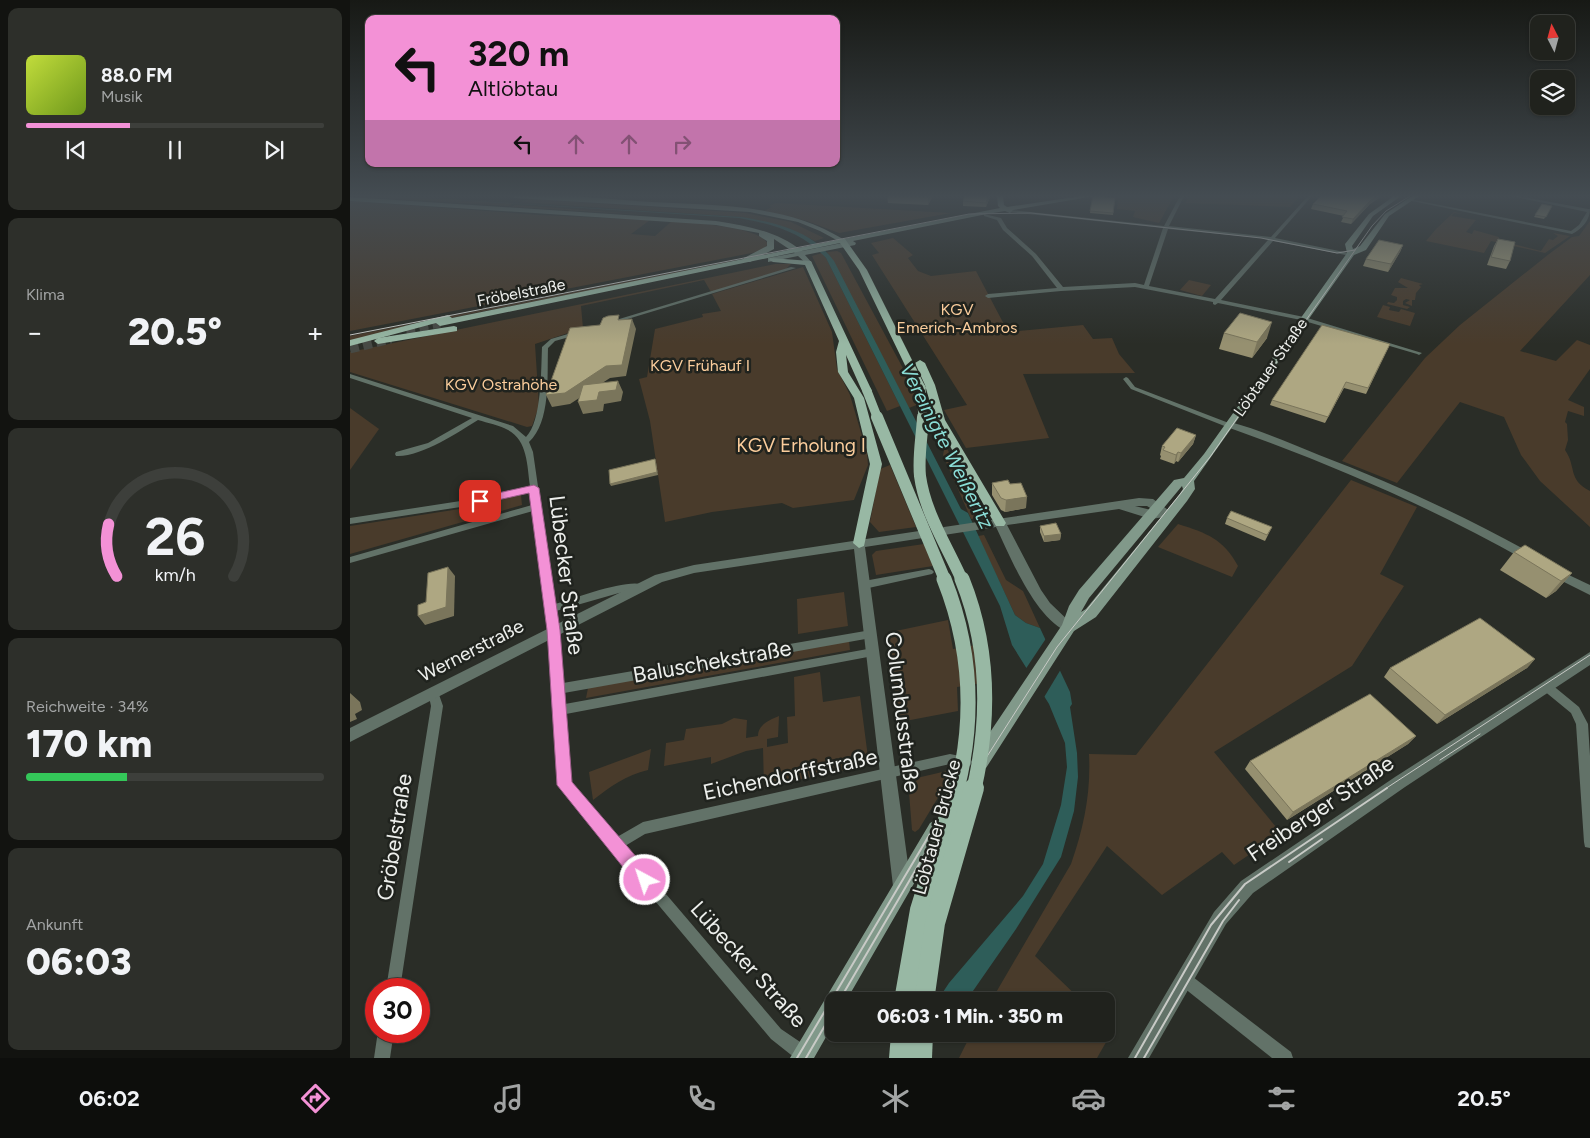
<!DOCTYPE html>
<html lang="de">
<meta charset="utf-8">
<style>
body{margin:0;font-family:Figtree,sans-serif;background:#2d2f2a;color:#f1f3f6;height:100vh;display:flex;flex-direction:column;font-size:19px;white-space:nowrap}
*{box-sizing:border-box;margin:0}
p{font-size:16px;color:#a2a4a4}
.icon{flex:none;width:28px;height:28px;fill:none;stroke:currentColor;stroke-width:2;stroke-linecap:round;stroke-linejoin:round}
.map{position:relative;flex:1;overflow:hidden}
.side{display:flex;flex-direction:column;gap:8px;padding:8px;background:#121310;width:350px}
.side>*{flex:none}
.banner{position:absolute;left:15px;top:15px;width:475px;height:152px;border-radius:10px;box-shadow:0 1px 4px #0004,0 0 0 1px #3d3f3b;background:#f391d6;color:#111;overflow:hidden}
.needle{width:32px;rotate:354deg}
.buttons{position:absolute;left:1180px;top:15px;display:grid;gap:10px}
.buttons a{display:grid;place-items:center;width:45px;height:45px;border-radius:10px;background:#20221d;box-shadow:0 1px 4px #0004,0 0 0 1px #3d3f3b;font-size:25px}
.speed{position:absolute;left:15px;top:978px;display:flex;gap:10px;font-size:25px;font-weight:700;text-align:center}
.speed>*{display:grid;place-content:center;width:65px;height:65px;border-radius:50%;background:#20221d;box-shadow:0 1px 4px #0004,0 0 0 1px #3d3f3b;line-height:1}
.speed .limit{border:8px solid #d22;background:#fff;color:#111}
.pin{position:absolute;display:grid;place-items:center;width:42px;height:42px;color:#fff;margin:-21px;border-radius:10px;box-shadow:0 2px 8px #0006}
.me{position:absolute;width:55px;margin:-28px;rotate:320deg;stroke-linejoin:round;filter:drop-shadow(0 0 4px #0008)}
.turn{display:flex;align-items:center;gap:18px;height:105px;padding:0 20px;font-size:22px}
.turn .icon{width:65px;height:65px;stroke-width:2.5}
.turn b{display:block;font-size:35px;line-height:42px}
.lanes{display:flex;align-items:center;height:48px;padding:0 20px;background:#0003;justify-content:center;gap:25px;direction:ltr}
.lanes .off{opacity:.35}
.big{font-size:38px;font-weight:800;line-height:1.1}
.side .widget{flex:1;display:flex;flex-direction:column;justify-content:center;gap:8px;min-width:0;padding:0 18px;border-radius:10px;background:#2d2f2a}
.side .dial{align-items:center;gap:0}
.dial svg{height:130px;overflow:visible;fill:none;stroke:#3d3f3b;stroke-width:7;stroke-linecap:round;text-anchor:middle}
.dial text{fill:#f1f3f6;stroke:none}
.song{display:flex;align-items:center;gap:15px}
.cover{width:60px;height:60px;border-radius:8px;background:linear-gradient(135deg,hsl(70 70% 55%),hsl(80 70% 35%))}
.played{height:5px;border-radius:2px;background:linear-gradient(90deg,#f391d6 35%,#3d3f3b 35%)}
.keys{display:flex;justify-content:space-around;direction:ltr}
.heat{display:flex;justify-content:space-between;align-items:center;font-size:28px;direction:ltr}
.charge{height:8px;border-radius:4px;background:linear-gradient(90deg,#34c759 34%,#3d3f3b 0)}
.trip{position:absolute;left:475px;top:992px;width:290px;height:50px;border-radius:10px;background:#20221d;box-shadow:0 1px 4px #0004,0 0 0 1px #3d3f3b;font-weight:800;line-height:50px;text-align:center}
.tabs{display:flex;height:80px;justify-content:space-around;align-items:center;background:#0d0e0c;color:#a2a4a4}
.tabs .icon{width:35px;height:35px}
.tabs .current{color:#f391d6}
.tabs b{font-size:22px;color:#f1f3f6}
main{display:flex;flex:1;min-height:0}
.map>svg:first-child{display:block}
</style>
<main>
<section class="side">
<div class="widget">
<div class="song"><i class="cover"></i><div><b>88.0 FM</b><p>Musik</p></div></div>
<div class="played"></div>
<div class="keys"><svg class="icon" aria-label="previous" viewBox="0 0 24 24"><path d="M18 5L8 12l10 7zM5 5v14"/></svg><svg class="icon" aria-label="pause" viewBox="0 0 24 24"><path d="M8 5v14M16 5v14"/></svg><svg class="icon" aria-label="next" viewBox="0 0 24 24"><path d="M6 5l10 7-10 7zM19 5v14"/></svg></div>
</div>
<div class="widget"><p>Klima</p>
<div class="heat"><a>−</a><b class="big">20.5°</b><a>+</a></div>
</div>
<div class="widget dial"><svg viewBox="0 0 100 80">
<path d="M14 69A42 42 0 1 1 86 69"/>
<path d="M14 69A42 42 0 0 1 9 37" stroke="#f391d6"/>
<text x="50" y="56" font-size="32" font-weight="700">26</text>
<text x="50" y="72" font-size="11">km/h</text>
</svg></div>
<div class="widget"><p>Reichweite · 34%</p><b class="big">170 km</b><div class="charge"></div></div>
<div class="widget"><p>Ankunft</p><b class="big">06:03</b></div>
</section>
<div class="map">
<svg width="1240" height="1058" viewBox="0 0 1240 1058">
<rect width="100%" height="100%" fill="#2a2d27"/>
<g fill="#493b2b">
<path d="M0 196H44L164 203 158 206Z"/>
<path d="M766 196H824L809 223 783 217 785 211 767 209 768 200 745 198Z"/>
<path d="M840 196H942L949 197 940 207 835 203Z"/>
<path d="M180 199 395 213 441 222 474 238 465 241 438 228 392 217 170 202Z"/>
<path d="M0 201 189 215 300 220 281 234 305 236 322 221C341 223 409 226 418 244L412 251 0 331Z"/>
<path d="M426 203 601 213 489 233 457 221 414 211 422 207 419 206Z"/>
<path d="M165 205 302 215 162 207Z"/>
<path d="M1104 212 1113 214 1104 213 1101 216 1126 220 1116 232 1122 234 1124 230 1149 237 1148 240 1191 251 1199 239 1203 240 1208 236 1203 233 1220 236 1195 253 1141 241 1134 253 1076 241 1086 229Z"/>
<path d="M1240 221V275L1170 351 1206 361 1227 340 1240 345V369L1218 400 1234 407V416L1218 411 1215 422 1217 424 1218 440 1215 450C1227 467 1217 479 1240 491V527L1190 481 1171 455 1154 417 1110 402 1047 483 992 461 1075 358 1110 325 1199 254 1222 237 1229 236Z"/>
<path d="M543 238 563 255 558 258 568 271 581 276 626 271 658 332 733 325 743 339 762 338 769 354 785 373 673 374 699 438 616 448 594 410 617 405 522 255 529 253 521 243Z"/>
<path d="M487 251 491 253 562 385 569 404 559 408 477 252Z"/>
<path d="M472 253 476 258 550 406 537 411 462 256Z"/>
<path d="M396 258C265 290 130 307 0 342V336Z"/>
<path d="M425 264H441L436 269 361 292 354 280 231 306 233 328 185 344 189 406 182 426 177 427 0 372V352Z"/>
<path d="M453 267 482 332 487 369 500 395 517 453 518 465 504 500 443 508 432 503 362 512 315 522 300 421 289 379 297 377 305 329 353 317 352 314 371 311 362 294Z"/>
<path d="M1051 278 1073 284 1069 285 1071 287 1066 293 1065 300H1062V306L1055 303 1060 300 1056 299 1053 301V305L1060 307 1057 309 1037 304 1038 302 1044 303 1047 300V297L1041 295 1045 288H1058L1048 282Z"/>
<path d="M839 280 861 285 852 296 830 290Z"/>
<path d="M1033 305 1040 307 1039 310 1049 312 1051 309 1065 313 1060 326 1027 317Z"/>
<path d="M0 408 29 429 0 470Z"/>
<path d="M595 445 634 517 621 519 593 455Z"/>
<path d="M540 465 566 527 529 532 520 522 530 469Z"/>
<path d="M1001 480 1067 507 1030 574 1054 586 1002 666 864 752 931 833 884 865 872 852 812 895 757 846 685 956 732 1001H641L721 864C734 827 741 793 739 754L786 755Z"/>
<path d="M171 495 172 505 0 554V526L116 508Z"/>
<path d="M828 524C857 533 873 539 888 566L882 577 808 547Z"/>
<path d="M634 535 656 580 673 591 690 628 676 623 665 615 628 536Z"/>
<path d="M574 544 583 566 526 575 522 555 526 551Z"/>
<path d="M494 592 498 626 448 634 447 599Z"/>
<path d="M598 620 603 649 637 643 639 682 607 687 608 711 550 722 536 633Z"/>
<path d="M499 641 500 650 236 698 238 688Z"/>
<path d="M470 672 473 702 510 696 519 765 414 787 413 748 396 751 361 764V757L314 766 316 743 334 740 336 729 372 724 384 718 397 720 396 738 408 736C408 725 419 720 429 716L428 737 417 739V747L438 743 437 717 445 716 444 677Z"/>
<path d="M301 749 298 770C276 775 260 787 243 800L239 772Z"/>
<path d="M601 770 595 786 569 829 565 832 562 830 558 780Z"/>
<path d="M756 1024 763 1030 747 1058H609L621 1034H756Z"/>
</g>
<path fill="#2e5d59" d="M44 196 392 217C428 223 462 231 484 261L611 509 618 513 665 615 676 623 690 628 720 692 722 704 720 707 727 753 728 777 724 811 711 857 666 929 616 1001H587L599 983 673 896 693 864 711 805 717 767 715 743 699 704 662 645 650 606 476 258C452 232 423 224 389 218Z"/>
<path fill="#2a2d27" d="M697 637 711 669 693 699 675 670Z"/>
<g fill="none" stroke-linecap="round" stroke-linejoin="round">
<g stroke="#474a45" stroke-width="9" stroke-dasharray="9 4.5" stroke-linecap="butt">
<path d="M56 330 90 323"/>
<path d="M0 349 41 339"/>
</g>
<g fill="#627268" fill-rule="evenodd">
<path d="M830 196H834L819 226 921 237 958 196H962L925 238 999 253 1002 255 1001 256 923 241 871 300 954 317 1072 353 1069 355 1067 354 951 320 868 303 865 305 863 304V302L785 287 711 291 638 298 635 296 638 294 707 288 682 256 653 230 647 220 634 216V214L651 218 657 228 686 254 713 287 785 283 794 285 813 228 660 212 658 211 660 210 814 226ZM818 229 911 238 918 240 865 299 799 286Z"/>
<path d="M1161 196H1168L1238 209H1240C1240 220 1232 229 1222 234L1057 200 1059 199 1221 231 1229 225 1237 212Z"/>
<path d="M441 267 446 268 261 324 256 323Z"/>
<path d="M228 331 230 332V334L205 341 198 348C197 376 201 422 179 442L183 452 205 604C225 598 273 580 291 584L293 587 291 590 269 593 206 611 213 683 521 630 525 631 526 634 525 637 521 638 214 693 215 704 523 648 527 649 528 652 527 655 523 656 216 714 221 783 267 837 293 822 600 754 620 758 622 762 620 766 616 768 600 764 295 834 275 846 431 1029 459 1048 461 1054 459 1058H445L421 1039 211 789 209 785 199 630 183 511 0 563V557L182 505 180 491 117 506 0 524V518L117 500 180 486C177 466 178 441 158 430 149 425 138 423 128 420 109 432 69 458 46 456L45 454 46 452 78 443 122 418 0 378V374L163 426 176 437C192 421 191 369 192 347L201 339Z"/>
<path d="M776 377 778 378 785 387 884 425 883 427H877L781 389 773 379Z"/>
<path d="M579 569 582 570 584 572 582 574 514 589 511 588 509 585 511 582 514 581Z"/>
<path d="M1197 682 1201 684 1229 707 1238 724 1240 756V848L1235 847 1234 842 1226 724 1221 713 1193 690 1192 687 1193 684Z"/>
<path d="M83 687 87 689 93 706 50 989H36L81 706 78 692 79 689Z"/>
<path d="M834 972 839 974 941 1052 943 1058H922L829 984 827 979 829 974Z"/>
<path d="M28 1031H44L40 1058H24Z"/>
</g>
<g fill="#627268" fill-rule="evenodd">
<path d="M880 422C910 430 940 443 969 455 1043 483 1114 516 1183 554L1185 557 1183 560H1175C1079 506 980 464 877 427L875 425Z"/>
<path d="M789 498 803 499 825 515 819 519 814 517 801 519 769 509 657 525 691 590 700 603 725 627 724 631 719 632C686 621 660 556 646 527L594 535 588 531 594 527ZM785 506H797L805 511Z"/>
<path d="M569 531 573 532 575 535 573 538 515 547 561 886 558 892 552 895 546 892 543 886 504 549 344 573 312 582 0 742V728L305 575 344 565Z"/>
<path d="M1204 568 1240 585V595L1200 575 1198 572 1200 569Z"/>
<path d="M1240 652V665L1055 787 903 893 876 924 799 1058H778L864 912 891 881 1045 777Z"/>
</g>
<g fill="#81998a" fill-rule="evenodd">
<path d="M161 196C202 193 245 198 286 201 356 206 431 201 493 239L650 208 648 206 647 196H653L654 205 657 207 731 196H745L663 210 660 213 655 211 637 214 503 241 506 243 505 245 455 255 462 263 458 265 448 256 418 262V258L445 253 424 239V249L400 262H394V258L417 246V241L409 236V233L366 225 0 201V197L366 221C397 226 427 231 452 251L492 243 470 231 448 222 400 212 164 198Z"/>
<path d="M1044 196H1051L1023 216 1002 246 1003 249 1010 246 1035 214 1062 196H1069L1039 216 1016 250 1004 255 844 481 845 489 837 501 746 617 724 631 636 768 630 770 624 768 622 762 624 756 712 625 719 606 729 590 824 480 834 478 854 454 997 253 995 244 1019 214ZM832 486 833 489 829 495 736 609 731 612 739 598Z"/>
<path d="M586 820 592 823 595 829 592 835 496 1001H484V1023L464 1058H440L580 823Z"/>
</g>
<g fill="#98b8a4" fill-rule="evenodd">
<path d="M492 239H495L517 270 576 388 574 390H568L566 388 509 270 490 243 90 326 86 323 0 346V340L98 315 102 318Z"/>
<path d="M420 258 461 261 522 391 517 394 513 393 496 355 498 372 514 398 532 464 514 546 509 548 503 543 520 464 504 398 488 372 486 352 489 341 455 265 423 262 419 260Z"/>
<path d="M104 326 107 327V331L28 344 24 341 28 338Z"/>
<path d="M570 360 575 363 585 385 595 420 656 523 654 526H646L585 420 575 385 565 363Z"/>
<path d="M541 1034H583L582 1058H539Z"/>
</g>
<g stroke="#c8cac6" stroke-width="1">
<path d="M0 335 619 214 681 213 911 238 987 253 1005 250"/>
<path d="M636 758 707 647 860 457 1022 226 1036 211 1060 196"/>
<path d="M1090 760 1130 734"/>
<path d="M1035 789 1240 655"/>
</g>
<g stroke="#c8cac6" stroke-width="2">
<path d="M939 862 972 839"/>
<path d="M489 1001 582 842"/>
<path d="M447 1058 590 817"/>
<path d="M456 1058 484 1010"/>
<path d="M785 1058 861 925 895 884 1037 788"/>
<path d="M794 1058 873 921 889 900"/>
</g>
<g stroke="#98b8a4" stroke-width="9">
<path d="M571 388 573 419"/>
<path d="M517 391 528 419"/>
</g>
<g stroke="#98b8a4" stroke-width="12">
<path d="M527 417 595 580"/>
<path d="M573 417C572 437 568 456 570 476 575 513 597 546 612 580"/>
</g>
<g stroke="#98b8a4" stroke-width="15">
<path d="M594 579C621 647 625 718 607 789"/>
<path d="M612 579C639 646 640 719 624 789"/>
</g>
<g stroke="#98b8a4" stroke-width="20">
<path d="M554 1001 570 910 608 788"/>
<path d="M574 1001 585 923 624 788"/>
</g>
</g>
<g fill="#969070">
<path d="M537 196H583L578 205 538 203Z"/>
<path d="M743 196 765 198 763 215 740 213Z"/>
<path d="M640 197 636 207 613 206V201Z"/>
<path d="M963 204 1019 205 1001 224 991 222 994 216 961 209Z"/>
<path d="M1192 204 1201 208 1194 219 1184 217Z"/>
<path d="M1148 239 1160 261 1156 269 1137 265 1144 246Z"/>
<path d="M1053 245 1050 252 1038 272 1013 266 1016 259Z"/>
<path d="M874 333 917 338 902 358 869 349Z"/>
<path d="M1040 344 1016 394 994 388 975 423 920 405 922 400Z"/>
<path d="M846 435 843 444 828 462 826 461 824 464 810 459 811 456 810 455 812 446Z"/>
<path d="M642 483 676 508 655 512 651 510 642 495Z"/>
<path d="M877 518 922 527 915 541 875 524Z"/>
<path d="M690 526 711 534 710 540 694 542 690 532Z"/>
<path d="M1164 552 1222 573 1206 591 1196 598 1150 570Z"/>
<path d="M1185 659 1177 668 1087 724 1034 677 1040 668Z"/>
<path d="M1066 736 1058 744 937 820 895 769 900 761Z"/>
</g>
<g fill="#7a755b">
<path d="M578 196H583L578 205Z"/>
<path d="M638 196H640V197L636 207V203Z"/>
<path d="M1027 196H1032L1019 205 1001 224 1003 219 1021 200Z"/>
<path d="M1053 245 1050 252 1038 272 1041 264Z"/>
<path d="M282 319 286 329 276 376 260 378 220 404 202 407 196 395Z"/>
<path d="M922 322 917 338 902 358 907 342Z"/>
<path d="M268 381 273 392 271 401 254 404 253 411 233 414 228 402 249 392Z"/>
<path d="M846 435 843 444 828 462 831 453Z"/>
<path d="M828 452 826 461 824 464 826 455Z"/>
<path d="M305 459 306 462 308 475 261 486 260 484Z"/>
<path d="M677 497 676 508 655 512 656 500Z"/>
<path d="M711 534 710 540 694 542V536Z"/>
<path d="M98 567 105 576 104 616 75 625 68 616Z"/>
<path d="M1222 573 1206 591 1196 598 1211 581Z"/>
<path d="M1185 659 1177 668 1087 724 1095 715Z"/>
<path d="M0 693 10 702 12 710 5 714 7 719 0 722Z"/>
<path d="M1066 736 1058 744 937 820 943 812Z"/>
</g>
<g fill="#aea782" stroke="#7a755b">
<path d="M544 196H578V197Z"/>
<path d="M615 196H638L636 203 613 201Z"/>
<path d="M743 196H751L754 197 765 198 763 213 740 211Z"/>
<path d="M971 196H1027L1021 200 1003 219 992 217 997 211 963 204Z"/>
<path d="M1192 204 1202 206 1196 217 1185 215Z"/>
<path d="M1148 239 1165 242 1160 261 1141 257Z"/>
<path d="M1029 240 1053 245 1041 264 1016 259Z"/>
<path d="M890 313 922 322 907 342 874 333Z"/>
<path d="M269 315 268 320 282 319 272 365 256 366 215 393 196 395 220 328 250 325 253 318 258 316Z"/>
<path d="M972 325 1040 344 1018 388 996 382 978 417 922 400Z"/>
<path d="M268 381 266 390 249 392 247 400 228 402 233 385Z"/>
<path d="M827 428 846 435 831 453 828 452 826 455 813 450 815 447 812 446Z"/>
<path d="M305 459 307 472 260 484 259 470Z"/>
<path d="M658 480 660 484 671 483 677 497 656 500 651 498 642 483Z"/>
<path d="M881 511 922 527 917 535 877 518Z"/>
<path d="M706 523 711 534 694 536 690 526Z"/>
<path d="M1175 545 1222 573 1211 581 1164 552Z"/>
<path d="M98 567 96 607 68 616V605L76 602 78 573Z"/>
<path d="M1130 618 1185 659 1095 715 1040 668Z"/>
<path d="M1020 694 1066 736 943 812 900 761Z"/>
</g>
<linearGradient id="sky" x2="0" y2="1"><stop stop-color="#171915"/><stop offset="0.57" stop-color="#444c52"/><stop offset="1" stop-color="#444c52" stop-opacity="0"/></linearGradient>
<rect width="1240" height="344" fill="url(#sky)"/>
<path fill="#f391d6" stroke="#9e5e8b" d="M184 485 189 488 210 630 222 782 301 874 304 880 301 887 295 889 289 887 207 785 197 630 179 493 130 504 125 501 130 497Z"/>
<g text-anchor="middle" stroke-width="5" stroke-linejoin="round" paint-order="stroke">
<g font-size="16" fill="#edefec" stroke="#20231e">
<text transform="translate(171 292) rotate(-11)" y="6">Fröbelstraße</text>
<text transform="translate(920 367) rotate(-55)" y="6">Löbtauer Straße</text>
</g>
<g font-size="16" fill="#fbcd9c" stroke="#20231e">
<text x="607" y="315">KGV<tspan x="607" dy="18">Emerich-Ambros</tspan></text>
<text x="350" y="371">KGV Frühauf I</text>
<text x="151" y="390">KGV Ostrahöhe</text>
</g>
<g font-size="19" fill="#fbcd9c" stroke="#20231e">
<text x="451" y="452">KGV Erholung I</text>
</g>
<g font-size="19" fill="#edefec" stroke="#20231e">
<text transform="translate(121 650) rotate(-27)" y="7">Wernerstraße</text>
<text transform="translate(586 827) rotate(-75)" y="7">Löbtauer Brücke</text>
</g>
<g font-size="20" font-style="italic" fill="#8addd6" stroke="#20231e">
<text transform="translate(597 446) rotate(63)" y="7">Vereinigte Weißeritz</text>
</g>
<g font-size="22" fill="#edefec" stroke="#20231e">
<text transform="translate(217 575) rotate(83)" y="8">Lübecker Straße</text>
<text transform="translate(362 661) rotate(-10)" y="8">Baluschekstraße</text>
<text transform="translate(553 712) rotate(83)" y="8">Columbusstraße</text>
<text transform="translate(440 774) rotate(-12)" y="8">Eichendorffstraße</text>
<text transform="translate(970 808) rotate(-34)" y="8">Freiberger Straße</text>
<text transform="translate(44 837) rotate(-81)" y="8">Gröbelstraße</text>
<text transform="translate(399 964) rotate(48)" y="8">Lübecker Straße</text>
</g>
</g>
</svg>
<div class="buttons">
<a><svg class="needle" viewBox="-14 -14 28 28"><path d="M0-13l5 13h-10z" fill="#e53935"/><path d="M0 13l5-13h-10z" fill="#a2a4a4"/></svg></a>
<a><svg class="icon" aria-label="layers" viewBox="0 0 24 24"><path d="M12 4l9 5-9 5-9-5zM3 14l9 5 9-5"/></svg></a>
</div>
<div class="speed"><div class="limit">30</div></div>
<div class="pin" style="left:130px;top:501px;background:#d93025"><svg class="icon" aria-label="arrive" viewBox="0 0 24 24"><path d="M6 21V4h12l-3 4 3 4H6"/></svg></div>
<svg class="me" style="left:295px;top:880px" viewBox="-20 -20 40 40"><circle r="17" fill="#f391d6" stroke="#fff" stroke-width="3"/><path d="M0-11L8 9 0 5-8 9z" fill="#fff"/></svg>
<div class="trip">06:03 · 1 Min. · 350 m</div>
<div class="banner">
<div class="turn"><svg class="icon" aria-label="left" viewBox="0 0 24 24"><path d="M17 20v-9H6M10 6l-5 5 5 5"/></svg><div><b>320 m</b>Altlöbtau</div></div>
<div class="lanes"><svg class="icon" aria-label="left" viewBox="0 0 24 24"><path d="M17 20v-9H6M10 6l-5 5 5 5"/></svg><svg class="icon off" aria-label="ahead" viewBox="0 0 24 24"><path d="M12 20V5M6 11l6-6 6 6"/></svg><svg class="icon off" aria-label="ahead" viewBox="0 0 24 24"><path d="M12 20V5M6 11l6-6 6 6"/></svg><svg class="icon off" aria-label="right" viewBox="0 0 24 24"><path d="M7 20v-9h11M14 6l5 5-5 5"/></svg></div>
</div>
</div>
</main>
<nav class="tabs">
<b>06:02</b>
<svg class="icon current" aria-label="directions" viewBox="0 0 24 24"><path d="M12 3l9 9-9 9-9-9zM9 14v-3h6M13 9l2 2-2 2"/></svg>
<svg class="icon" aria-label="music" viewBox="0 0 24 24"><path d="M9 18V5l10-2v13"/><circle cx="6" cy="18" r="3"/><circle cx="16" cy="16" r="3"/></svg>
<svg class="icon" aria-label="phone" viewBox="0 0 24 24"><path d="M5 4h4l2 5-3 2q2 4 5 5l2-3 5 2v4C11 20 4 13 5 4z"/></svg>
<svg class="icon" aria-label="climate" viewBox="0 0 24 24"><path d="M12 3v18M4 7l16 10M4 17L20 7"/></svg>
<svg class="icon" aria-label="car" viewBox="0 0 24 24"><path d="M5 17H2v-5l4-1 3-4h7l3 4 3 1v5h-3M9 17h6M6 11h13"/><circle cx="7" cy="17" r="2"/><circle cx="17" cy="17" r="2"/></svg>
<svg class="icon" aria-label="filters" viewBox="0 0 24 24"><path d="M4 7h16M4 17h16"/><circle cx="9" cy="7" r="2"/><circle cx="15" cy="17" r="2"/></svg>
<b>20.5°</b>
</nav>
